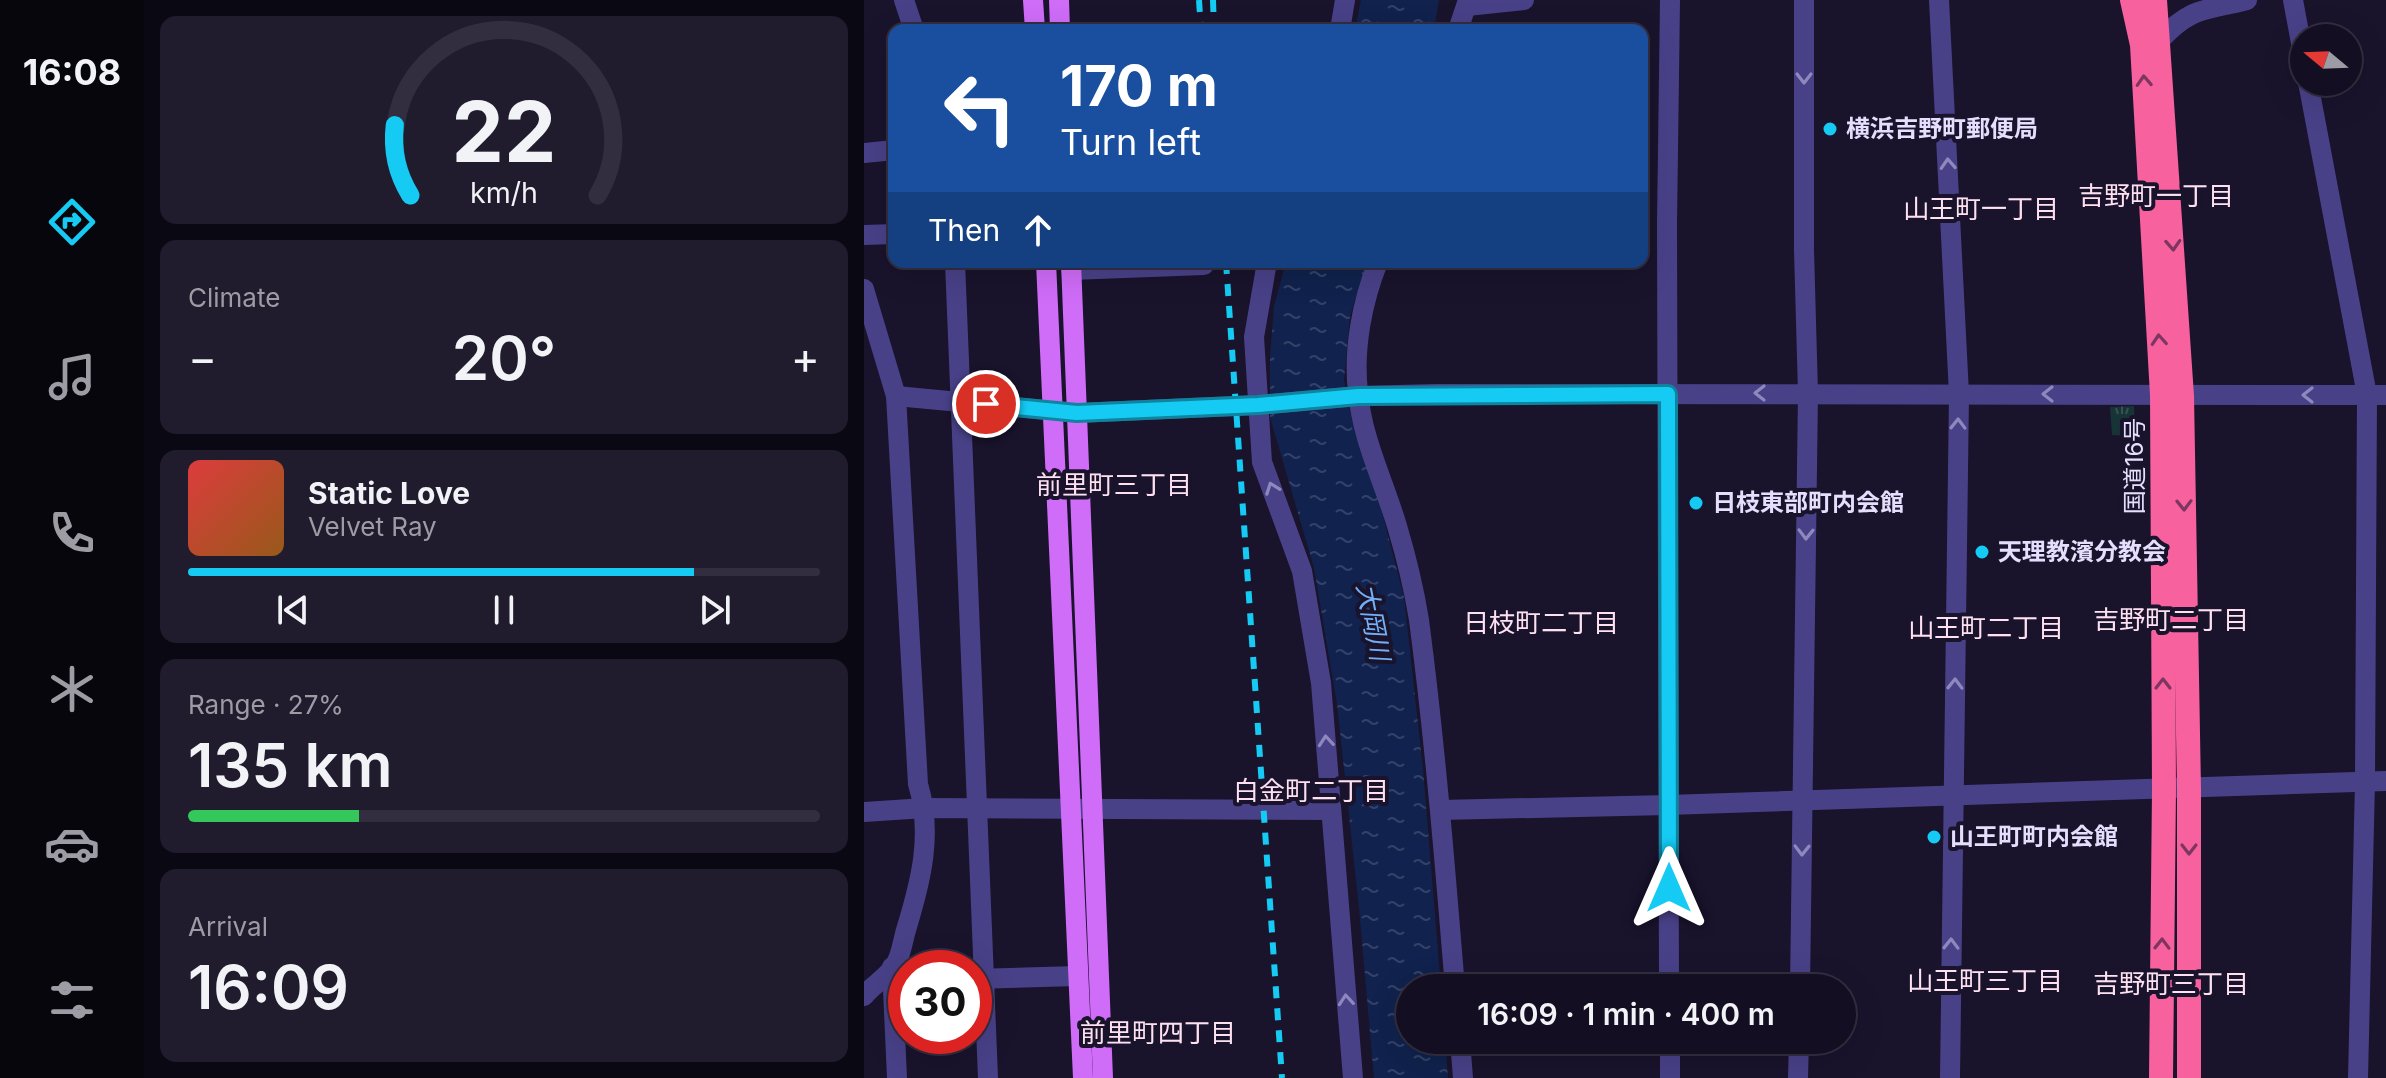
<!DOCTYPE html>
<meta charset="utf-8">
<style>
body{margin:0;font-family:Inter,"Noto Sans JP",sans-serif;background:#201c2e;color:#f1f3f6;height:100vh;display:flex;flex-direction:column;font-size:30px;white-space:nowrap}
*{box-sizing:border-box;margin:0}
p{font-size:26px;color:#9d9ca5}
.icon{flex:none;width:44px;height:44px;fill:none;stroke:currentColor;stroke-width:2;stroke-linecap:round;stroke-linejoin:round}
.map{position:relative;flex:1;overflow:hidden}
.details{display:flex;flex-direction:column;gap:16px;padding:16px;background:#0a0812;width:720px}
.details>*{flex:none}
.top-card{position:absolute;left:24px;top:24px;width:760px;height:244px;border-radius:16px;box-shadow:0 8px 32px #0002,0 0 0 2px #322e3f;background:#1a4fa0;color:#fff;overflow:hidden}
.needle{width:52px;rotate:289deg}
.fabs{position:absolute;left:1426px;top:24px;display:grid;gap:16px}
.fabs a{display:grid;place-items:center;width:72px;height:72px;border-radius:50%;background:#130e21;box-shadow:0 8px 32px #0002,0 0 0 2px #322e3f;font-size:40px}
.speed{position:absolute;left:24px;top:950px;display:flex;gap:16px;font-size:40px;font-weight:700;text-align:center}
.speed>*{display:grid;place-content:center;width:104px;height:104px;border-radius:50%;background:#130e21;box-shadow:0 8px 32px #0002,0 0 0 2px #322e3f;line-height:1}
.speed .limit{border:12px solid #d22;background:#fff;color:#111}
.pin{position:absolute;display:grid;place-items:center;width:68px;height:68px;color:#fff;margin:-34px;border:4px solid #fff;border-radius:50%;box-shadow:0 2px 8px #0007}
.me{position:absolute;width:88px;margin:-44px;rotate:0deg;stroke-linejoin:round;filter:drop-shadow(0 0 6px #0008)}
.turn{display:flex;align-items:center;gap:28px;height:168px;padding:0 40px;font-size:36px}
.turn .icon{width:104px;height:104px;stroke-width:2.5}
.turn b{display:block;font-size:56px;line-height:68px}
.then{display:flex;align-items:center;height:76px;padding:0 40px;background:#0003;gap:16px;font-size:30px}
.big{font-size:60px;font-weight:600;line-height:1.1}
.details .tile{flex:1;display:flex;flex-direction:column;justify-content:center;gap:12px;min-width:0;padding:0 28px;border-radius:16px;background:#201c2e}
.details .dial{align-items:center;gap:0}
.dial svg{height:208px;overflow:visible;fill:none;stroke:#322e3f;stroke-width:7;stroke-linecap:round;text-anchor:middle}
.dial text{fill:#f1f3f6;stroke:none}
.song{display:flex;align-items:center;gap:24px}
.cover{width:96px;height:96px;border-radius:12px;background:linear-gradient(135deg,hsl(0 70% 55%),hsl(30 70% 35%))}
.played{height:8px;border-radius:4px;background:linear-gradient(90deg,#15cbf4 80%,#322e3f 80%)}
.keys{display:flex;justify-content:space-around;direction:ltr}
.heat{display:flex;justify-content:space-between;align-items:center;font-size:44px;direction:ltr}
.charge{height:12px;border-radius:6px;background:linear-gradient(90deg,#34c759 27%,#322e3f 0)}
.trip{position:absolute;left:532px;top:974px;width:460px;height:80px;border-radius:40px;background:#130e21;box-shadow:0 8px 32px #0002,0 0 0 2px #322e3f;font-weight:600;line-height:80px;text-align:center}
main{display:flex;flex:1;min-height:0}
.tabs{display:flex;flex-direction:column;width:144px;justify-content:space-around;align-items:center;background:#08060d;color:#9d9ca5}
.tabs .icon{width:56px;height:56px}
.tabs .selected{color:#15cbf4}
.tabs b{font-size:36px;color:#f1f3f6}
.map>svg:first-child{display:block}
</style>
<main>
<nav class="tabs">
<b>16:08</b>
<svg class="icon selected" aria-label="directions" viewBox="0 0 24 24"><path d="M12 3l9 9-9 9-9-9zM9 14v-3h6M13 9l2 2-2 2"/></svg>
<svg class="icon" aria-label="music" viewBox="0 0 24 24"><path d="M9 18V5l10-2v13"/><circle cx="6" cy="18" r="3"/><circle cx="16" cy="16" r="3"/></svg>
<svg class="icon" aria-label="phone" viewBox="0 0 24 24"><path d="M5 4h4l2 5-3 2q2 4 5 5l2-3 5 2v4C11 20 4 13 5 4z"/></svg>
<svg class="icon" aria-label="climate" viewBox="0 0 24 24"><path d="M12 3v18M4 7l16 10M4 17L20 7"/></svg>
<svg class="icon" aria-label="car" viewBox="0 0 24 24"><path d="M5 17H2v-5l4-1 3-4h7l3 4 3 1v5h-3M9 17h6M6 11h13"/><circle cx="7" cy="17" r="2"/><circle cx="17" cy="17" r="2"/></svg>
<svg class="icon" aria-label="filters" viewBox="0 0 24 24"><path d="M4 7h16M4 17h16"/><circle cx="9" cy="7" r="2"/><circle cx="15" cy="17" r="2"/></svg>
</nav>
<section class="details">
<div class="tile dial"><svg viewBox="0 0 100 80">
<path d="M14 69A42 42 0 1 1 86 69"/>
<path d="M14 69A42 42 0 0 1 8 42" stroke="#15cbf4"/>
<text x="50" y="56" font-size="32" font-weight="700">22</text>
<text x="50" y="72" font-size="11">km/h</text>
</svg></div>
<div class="tile"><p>Climate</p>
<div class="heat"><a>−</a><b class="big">20°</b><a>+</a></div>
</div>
<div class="tile">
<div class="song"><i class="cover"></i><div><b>Static Love</b><p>Velvet Ray</p></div></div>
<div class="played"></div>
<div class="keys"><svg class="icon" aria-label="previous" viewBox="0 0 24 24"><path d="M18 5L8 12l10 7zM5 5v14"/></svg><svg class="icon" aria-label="pause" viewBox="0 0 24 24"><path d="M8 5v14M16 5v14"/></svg><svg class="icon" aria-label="next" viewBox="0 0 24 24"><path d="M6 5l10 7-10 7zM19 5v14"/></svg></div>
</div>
<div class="tile"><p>Range · 27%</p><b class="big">135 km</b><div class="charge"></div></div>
<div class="tile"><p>Arrival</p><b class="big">16:09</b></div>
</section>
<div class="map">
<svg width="1522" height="1078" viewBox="0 0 1522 1078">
<defs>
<pattern id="grass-tufts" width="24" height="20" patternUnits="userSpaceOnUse" patternTransform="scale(2)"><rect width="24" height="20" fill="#163436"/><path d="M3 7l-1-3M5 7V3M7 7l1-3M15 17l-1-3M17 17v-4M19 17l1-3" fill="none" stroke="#385154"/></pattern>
<pattern id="water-ripples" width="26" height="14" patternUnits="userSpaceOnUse" patternTransform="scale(2)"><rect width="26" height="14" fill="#10224d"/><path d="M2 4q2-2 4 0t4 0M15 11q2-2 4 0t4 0" fill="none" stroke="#334268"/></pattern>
</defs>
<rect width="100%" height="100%" fill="#19132c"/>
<path fill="url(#grass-tufts)" d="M1270 406 1271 436 1248 435 1246 407Z"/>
<g fill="url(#water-ripples)">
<path d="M497 0H575L570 30H491Z"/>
<path d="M422 262H503L486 316 480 380 487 417 509 478 540 597 559 769 577 988H546V1040H581L584 1078H510L495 908 473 704 450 568 406 417V357L410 306Z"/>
</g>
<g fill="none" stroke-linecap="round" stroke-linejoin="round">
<g stroke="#494188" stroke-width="20">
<path d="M40 0 50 30"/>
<path d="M1075 0 1095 394 1086 1078"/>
<path d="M1429 0 1440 59"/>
<path d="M603 6 660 0"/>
<path d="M476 30 481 0"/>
<path d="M594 30 604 0"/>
<path d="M1296 40C1328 6 1341 11 1383 0"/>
<path d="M1444 82 1503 395 1501 782 1494 1078"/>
<path d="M0 153 30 150"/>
<path d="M0 235 30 234"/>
<path d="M91 262 124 1078"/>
<path d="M403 262 390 337 398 462 438 571 457 683 489 1078"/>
<path d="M514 262C498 302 489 350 494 392 498 439 520 482 533 526 542 556 550 589 555 620 571 742 581 865 591 988"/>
<path d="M207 270 340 265"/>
<path d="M0 289 32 396 54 784C69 834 57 881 42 930 39 940 37 956 31 965 23 977 9 985 0 996"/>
<path d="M32 396 213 413 394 405 494 396 572 394 1522 395"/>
<path d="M576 810 804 805 1522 781"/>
<path d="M0 812 61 808 467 810"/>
<path d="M28 967 33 1078"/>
<path d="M110 979 213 976"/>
<path d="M805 988 803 223 806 0"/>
<path d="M936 988 944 393 940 250V0"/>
<path d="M596 1040 599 1078"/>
<path d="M806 1040V1078"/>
<path d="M934 1078 935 1040"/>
</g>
<g stroke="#cf6cf8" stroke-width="20">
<path d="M169 0 171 30"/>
<path d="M195 0 196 30"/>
<path d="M182 262 219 1078"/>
<path d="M207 262 239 1078"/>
</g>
<g stroke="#f7619d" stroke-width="24">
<path d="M1268 0 1278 45 1298 395 1300 790 1297 1078"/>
<path d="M1291 0 1318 396 1325 789V1078"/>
</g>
<g stroke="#15cbf4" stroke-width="6" stroke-dasharray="12 10" stroke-linecap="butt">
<path d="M335 0 337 30"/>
<path d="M349 0 350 30"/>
<path d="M362 262 418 1078"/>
</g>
</g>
<defs><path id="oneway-chevron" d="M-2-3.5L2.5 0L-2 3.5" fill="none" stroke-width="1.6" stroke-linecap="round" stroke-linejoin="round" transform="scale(2)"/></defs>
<g stroke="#8f88bd">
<use href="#oneway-chevron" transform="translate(940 78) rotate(90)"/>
<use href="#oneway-chevron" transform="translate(1084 164) rotate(-93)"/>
<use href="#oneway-chevron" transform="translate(896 393) rotate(180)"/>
<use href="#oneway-chevron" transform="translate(1184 394) rotate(-180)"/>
<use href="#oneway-chevron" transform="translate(1444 395) rotate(180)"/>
<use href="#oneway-chevron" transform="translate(1094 424) rotate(-89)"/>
<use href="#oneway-chevron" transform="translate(408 488) rotate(-110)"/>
<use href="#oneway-chevron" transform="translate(942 534) rotate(91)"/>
<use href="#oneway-chevron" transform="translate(1091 684) rotate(-89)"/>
<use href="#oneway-chevron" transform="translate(462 741) rotate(-95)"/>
<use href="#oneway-chevron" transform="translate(938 850) rotate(91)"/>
<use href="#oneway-chevron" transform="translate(1087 944) rotate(-89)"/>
<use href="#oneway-chevron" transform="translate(482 1000) rotate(-95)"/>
</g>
<g stroke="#7d365f">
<use href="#oneway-chevron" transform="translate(1280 81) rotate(-93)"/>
<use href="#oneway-chevron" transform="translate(1309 245) rotate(87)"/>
<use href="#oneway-chevron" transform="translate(1295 340) rotate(-94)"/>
<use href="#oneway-chevron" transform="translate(1320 505) rotate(89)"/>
<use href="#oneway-chevron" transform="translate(1299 684) rotate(-90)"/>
<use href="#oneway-chevron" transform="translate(1325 849) rotate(90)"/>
<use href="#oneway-chevron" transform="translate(1298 944) rotate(-89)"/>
</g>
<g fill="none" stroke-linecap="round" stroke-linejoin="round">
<defs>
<path id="route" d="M122 404 213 413 394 405 494 396 804 394 805 888"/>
</defs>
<use href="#route" stroke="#0e849f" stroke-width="20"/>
<use href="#route" stroke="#15cbf4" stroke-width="14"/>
</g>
<g fill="#15cbf4" stroke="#19132c" stroke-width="3">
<circle cx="966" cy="129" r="8"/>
<circle cx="832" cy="503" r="8"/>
<circle cx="1118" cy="552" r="8"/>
<circle cx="1070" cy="837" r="8"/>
</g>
<g text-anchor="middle" stroke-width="8" stroke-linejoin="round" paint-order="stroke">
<g font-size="24" font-weight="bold" fill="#e5dffd" stroke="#19132c" text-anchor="start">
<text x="982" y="137">横浜吉野町郵便局</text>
<text x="848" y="511">日枝東部町内会館</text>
<text x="1134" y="560">天理教濱分教会</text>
<text x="1086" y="845">山王町町内会館</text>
</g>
<g font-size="24" fill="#e5dffd" stroke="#19132c">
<text transform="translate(1271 466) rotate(-90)" y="8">国道16号</text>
</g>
<g font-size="26" fill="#fee1f1" stroke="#19132c">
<text x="1292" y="205">吉野町一丁目</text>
<text x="1117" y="218">山王町一丁目</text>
<text x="250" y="494">前里町三丁目</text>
<text x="1307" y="629">吉野町二丁目</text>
<text x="677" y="632">日枝町二丁目</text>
<text x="1122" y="637">山王町二丁目</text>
<text x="447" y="800">白金町二丁目</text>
<text x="1121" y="990">山王町三丁目</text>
<text x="1307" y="993">吉野町三丁目</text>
<text x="294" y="1042">前里町四丁目</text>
</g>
<g font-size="26" font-style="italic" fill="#73b0f8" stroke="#19132c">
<text transform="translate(509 622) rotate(79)" y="9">大岡川</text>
</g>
</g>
</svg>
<div class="fabs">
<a><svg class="needle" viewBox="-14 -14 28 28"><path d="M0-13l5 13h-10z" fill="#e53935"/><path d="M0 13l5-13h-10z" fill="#9d9ca5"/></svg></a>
</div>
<div class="speed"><div class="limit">30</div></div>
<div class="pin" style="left:122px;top:404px;background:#d93025"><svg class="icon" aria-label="arrive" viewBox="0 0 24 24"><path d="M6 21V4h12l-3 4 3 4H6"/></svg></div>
<svg class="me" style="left:805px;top:888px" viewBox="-20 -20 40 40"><path d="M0-17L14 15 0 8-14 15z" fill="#15cbf4" stroke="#fff" stroke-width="4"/></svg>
<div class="trip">16:09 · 1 min · 400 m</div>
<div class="top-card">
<div class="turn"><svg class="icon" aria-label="left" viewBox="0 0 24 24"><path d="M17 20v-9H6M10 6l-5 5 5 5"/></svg><div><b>170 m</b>Turn left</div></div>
<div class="then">Then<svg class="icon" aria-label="ahead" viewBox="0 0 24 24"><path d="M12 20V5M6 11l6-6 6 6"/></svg></div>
</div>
</div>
</main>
